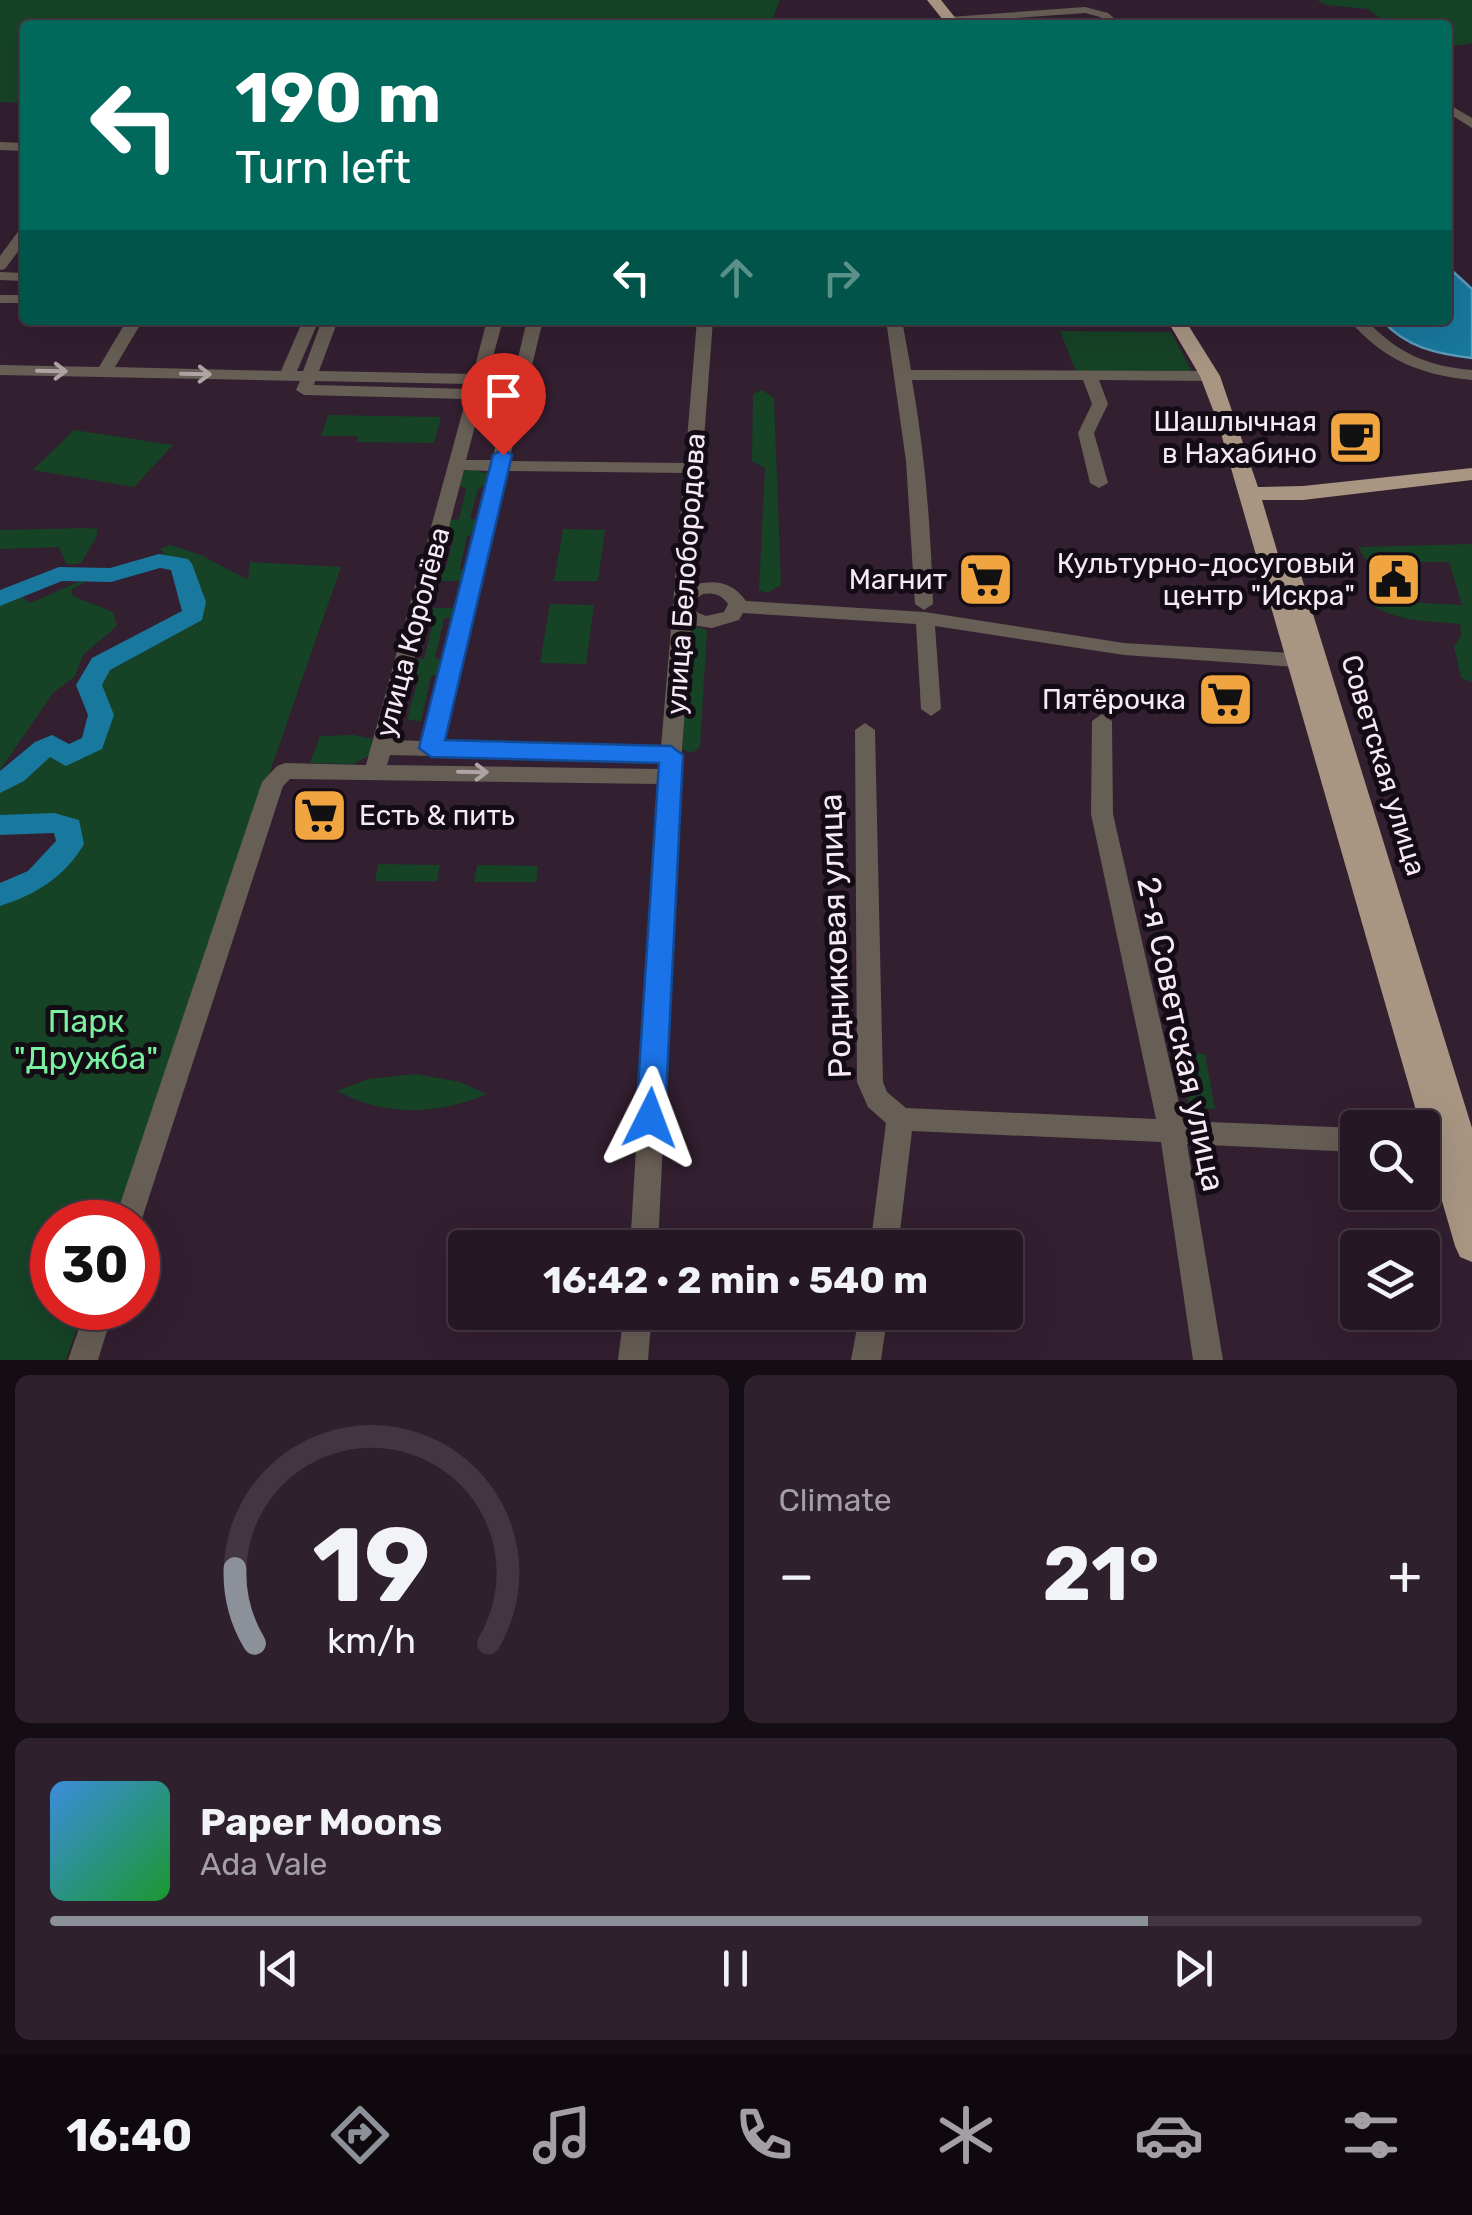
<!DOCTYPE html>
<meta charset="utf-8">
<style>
body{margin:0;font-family:Rubik,sans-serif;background:#2e202c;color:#f1f3f6;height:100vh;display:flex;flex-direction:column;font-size:38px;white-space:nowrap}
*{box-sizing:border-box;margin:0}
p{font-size:32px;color:#a49fa6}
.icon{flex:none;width:55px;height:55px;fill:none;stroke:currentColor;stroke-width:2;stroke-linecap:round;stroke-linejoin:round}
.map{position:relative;height:1360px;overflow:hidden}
.details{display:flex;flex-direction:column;gap:15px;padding:15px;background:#150d14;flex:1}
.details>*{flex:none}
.banner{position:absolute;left:20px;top:20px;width:1432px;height:305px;border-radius:10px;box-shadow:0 10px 40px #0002,0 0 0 2px #423641;background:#00695c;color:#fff;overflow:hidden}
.tools{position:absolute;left:1340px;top:1110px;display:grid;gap:20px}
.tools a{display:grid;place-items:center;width:100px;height:100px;border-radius:10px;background:#261724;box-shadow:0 10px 40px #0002,0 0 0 2px #423641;font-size:50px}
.speed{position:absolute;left:30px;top:1200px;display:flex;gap:20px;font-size:50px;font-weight:700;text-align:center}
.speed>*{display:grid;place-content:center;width:130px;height:130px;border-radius:50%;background:#261724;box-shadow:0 10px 40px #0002,0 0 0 2px #423641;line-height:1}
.speed .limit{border:15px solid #d22;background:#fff;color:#111}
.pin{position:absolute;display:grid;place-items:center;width:85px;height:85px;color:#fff;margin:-102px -42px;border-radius:50% 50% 50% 0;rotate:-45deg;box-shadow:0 0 10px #0007}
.pin .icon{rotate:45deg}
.me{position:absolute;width:110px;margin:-55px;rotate:3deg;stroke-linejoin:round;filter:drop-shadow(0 0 8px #0008)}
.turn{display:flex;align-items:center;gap:35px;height:210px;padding:0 50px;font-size:45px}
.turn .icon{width:130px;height:130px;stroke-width:2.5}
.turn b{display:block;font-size:70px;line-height:85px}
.lanes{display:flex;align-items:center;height:95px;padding:0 50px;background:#0003;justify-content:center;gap:50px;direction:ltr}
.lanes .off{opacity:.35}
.big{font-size:75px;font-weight:700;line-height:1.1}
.details .tile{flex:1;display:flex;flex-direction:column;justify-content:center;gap:15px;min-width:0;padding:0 35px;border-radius:15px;background:#2e202c}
.details .dial{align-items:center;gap:0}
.dial svg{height:260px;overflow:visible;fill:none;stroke:#423641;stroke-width:7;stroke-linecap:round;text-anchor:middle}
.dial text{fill:#f1f3f6;stroke:none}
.song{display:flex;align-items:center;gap:30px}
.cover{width:120px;height:120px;border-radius:15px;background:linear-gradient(135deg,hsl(210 70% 55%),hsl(130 70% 35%))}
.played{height:10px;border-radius:5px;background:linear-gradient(90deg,#8c9099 80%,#423641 80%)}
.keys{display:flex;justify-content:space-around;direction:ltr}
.heat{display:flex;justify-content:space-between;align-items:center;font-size:55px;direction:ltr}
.details .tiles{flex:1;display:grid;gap:15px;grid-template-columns:1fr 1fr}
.tile:last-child{grid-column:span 2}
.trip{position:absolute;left:448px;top:1230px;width:575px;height:100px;border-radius:10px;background:#261724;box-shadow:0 10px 40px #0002,0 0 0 2px #423641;font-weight:700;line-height:100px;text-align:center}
.tab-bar{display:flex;height:160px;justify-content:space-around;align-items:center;background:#0f090e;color:#a49fa6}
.tab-bar .icon{width:70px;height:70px}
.tab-bar .active{color:#8c9099}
.tab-bar b{font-size:45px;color:#f1f3f6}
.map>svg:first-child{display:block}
</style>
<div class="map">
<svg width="1472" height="1360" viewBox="0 0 1472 1360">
<rect width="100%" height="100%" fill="#321f30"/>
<g fill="#164326">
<path d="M0 0H780L770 25H25V103L0 102Z"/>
<path d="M1317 0H1472V43L1448 47V25H1388L1368 9 1326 5Z"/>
<path d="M1060 331 1171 332 1193 373 1076 372Z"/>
<path d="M762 390 774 398 781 585 767 593 759 590 765 468 752 461 753 394Z"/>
<path d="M328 415 441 417 434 443 357 442 358 436H321Z"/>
<path d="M74 430 173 445 134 487 33 470Z"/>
<path d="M468 469 491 474V481L478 489 470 518 480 521 477 534 467 536 460 569 468 570 466 581H436L438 570H445L454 537 446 534 450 520 459 519 466 489 458 484 461 473Z"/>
<path d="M88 528 97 529V536L81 563 67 565 59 547 0 549V530Z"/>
<path d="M563 529 605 530 598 581H554Z"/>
<path d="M1472 544V682L1461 678 1454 646 1461 636 1460 624C1428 621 1391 622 1366 600L1462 605 1449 562H1375L1365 559 1359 547Z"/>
<path d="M170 545 201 555 248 580 250 562 341 567 114 1222H52V1308H84L66 1360H0V898L53 867 73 824 61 817 0 823V786L25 776 31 764 45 753C82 766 96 753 106 718L101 709 102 676 123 657 192 618C206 596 184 588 173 571 168 563 167 556 160 549Z"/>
<path d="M78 582H85L71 590 73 596 113 612 117 626 83 655 75 676 53 693 0 770V606L22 597 30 603Z"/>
<path d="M550 604 594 605 586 664 540 663Z"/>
<path d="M429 608H456L454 618H444L435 658 444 659 441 674 431 676 421 721 407 720 419 676 411 675 414 659H424L434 619 426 618Z"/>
<path d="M689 625 707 630 700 747 692 753 682 749Z"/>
<path d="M354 735 372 739 371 755 353 764 310 763 320 736Z"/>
<path d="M378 864 440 865 437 881H375Z"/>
<path d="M477 865 538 866 536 882H474Z"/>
<path d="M1180 1053 1205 1054 1215 1109 1189 1107Z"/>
<path d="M415 1074 460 1082 487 1094C437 1115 386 1117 337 1091L368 1079Z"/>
</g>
<path fill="#19789e" stroke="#5b9ab8" stroke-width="2.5" d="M1448 267 1472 289V358C1437 354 1405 347 1382 320H1448Z"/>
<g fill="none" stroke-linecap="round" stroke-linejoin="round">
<g fill="#19789e" fill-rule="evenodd">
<path d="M159 554 188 559 192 564 206 602 202 620 110 670 102 685 114 715 102 749 66 766 50 757 24 781 0 793V771L35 742 52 735 69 744 82 738 88 715 76 685 92 658 182 611 171 570 160 568 111 582 62 581 0 606V590L59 567 110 568Z"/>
<path d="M54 813 79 820 84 844C65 877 35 895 0 906V883L28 871 56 841 54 833 0 835V815Z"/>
</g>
<g fill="#675e55" fill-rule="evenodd">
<path d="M1085 7 1108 13 1122 25H1109L1100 17 1085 13 950 23 944 20 950 17Z"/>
<path d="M1448 104 1472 118V128L1448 113Z"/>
<path d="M0 142 25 143V151L0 150Z"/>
<path d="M25 228V242L5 269 0 270V256L20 229Z"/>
<path d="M0 272 25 273V281L0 280Z"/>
<rect x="0" y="295" width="25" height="8"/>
<path d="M127 320H143L115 367 281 371 303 320H319L297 371H303L322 320H338L319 371 473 374 487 320H503L488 375H514L527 320H543L509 461 685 463 697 320H713L693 585C715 579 733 582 746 601L925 612 1124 643 1310 654 1320 661 1310 668 1124 655 935 626 941 709 931 716 921 709 916 624 743 613 739 620 712 628 691 625 680 777 658 1248H630L658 784 290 779 283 786 138 1231V1222H114L262 782 277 766 285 763 366 765 466 399 304 395 296 390 300 381 0 375V365L99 367ZM315 381 470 384 469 389 314 385ZM486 384 511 385 492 460H466ZM464 470 490 471 422 741 393 740ZM507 471 684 473 661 747 443 741ZM703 594C714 592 722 595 728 604L724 612 706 616 694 611 692 601ZM390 755 660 762 659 769 387 765Z"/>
<path d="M886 320H902L911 370 1210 371 1218 376 1210 381 1099 380 1108 404 1094 433 1108 483 1099 488 1090 483 1078 433 1092 404 1083 380H912C925 454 931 529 933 604L924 610 915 604 906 461Z"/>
<path d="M1349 320H1366C1398 353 1426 366 1472 370V380C1421 375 1383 360 1349 320Z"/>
<path d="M1102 714 1112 721 1113 814 1183 1121 1358 1128V1152L1187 1144 1223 1360H1193L1161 1142 912 1131 898 1248H870L886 1123 868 1107 857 1082 855 730 865 723 875 730 883 1082 887 1092 906 1108 1156 1119 1091 814 1092 721Z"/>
<path d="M86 1308H114L98 1360H68Z"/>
<path d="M624 1312H652L648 1360H618Z"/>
<path d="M860 1312H888L881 1360H851Z"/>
</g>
<g fill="#a89683" fill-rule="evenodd">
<path d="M927 0H941L961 25H947Z"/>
<path d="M1167 320H1185L1220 376 1258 487 1303 486 1472 468V480L1303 500H1262L1278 554H1293L1296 559 1472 1128V1262L1460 1257 1455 1246 1218 423 1200 376Z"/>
</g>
</g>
<defs><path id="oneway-shaft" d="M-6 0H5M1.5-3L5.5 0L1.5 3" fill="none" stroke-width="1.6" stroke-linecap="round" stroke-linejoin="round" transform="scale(2.5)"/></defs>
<g stroke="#aea4a5">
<use href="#oneway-shaft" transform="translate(52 371) rotate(1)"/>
<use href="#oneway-shaft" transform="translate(196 374) rotate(1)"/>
<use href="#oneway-shaft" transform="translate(473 772) rotate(1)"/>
</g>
<path fill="#1a73e8" stroke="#114b97" stroke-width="2.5" d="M503 449 512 455 445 740 671 746 683 755 665 1118 661 1127 650 1131 640 1127 636 1118 659 763 431 757 419 748 493 455Z"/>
<defs>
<symbol id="cafe-square" viewBox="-11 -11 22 22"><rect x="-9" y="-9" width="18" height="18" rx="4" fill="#f1a540" stroke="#140c14"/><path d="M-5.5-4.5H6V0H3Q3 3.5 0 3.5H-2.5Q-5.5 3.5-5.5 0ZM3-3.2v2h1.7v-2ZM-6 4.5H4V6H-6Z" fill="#111"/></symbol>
<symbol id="supermarket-square" viewBox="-11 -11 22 22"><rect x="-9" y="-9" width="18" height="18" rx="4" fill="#f1a540" stroke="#140c14"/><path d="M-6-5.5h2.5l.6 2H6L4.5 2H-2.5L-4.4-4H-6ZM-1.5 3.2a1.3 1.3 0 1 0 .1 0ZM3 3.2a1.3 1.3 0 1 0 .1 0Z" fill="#111"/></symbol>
<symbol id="civic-square" viewBox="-11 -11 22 22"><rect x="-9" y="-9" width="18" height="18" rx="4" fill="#f1a540" stroke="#140c14"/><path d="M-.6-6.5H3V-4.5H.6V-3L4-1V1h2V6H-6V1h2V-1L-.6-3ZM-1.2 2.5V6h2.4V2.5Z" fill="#111"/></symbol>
</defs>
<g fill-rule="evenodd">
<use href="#cafe-square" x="1324" y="406" width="63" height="63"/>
<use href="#supermarket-square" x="954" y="548" width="63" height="63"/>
<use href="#civic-square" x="1362" y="548" width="63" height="63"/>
<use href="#supermarket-square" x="1194" y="668" width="63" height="63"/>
<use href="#supermarket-square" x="288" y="784" width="63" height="63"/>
</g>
<g text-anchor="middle" stroke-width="10" stroke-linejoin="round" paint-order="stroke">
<g font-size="28" fill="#f6e9f5" stroke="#140c14" text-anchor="end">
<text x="1317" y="431">Шашлычная<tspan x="1317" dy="32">в Нахабино</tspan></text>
<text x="1355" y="573">Культурно-досуговый<tspan x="1355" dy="32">центр "Искра"</tspan></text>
<text x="947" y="589">Магнит</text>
<text x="1186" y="709">Пятёрочка</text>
<text x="359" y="825" text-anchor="start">Есть &amp; пить</text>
</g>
<g font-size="28" fill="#f6e9f5" stroke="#140c14">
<text transform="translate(685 574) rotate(-86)" y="10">улица Белобородова</text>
<text transform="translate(412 632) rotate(-75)" y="10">улица Королёва</text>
<text transform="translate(1384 765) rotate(73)" y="10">Советская улица</text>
</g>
<g font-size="32" fill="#f6e9f5" stroke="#140c14">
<text transform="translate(835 936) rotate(-92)" y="11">Родниковая улица</text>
<text transform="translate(1181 1034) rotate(78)" y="11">2-я Советская улица</text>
</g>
<g font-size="32" fill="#7af0a0" stroke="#140c14">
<text x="86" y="1032">Парк<tspan x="86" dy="37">"Дружба"</tspan></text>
</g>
</g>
</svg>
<div class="tools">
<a><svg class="icon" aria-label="search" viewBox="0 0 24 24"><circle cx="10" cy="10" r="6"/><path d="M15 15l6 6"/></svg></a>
<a><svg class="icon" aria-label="layers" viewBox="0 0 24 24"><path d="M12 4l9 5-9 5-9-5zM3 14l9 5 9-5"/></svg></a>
</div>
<div class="speed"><div class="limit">30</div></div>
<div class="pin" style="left:503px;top:455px;background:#d93025"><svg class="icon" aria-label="arrive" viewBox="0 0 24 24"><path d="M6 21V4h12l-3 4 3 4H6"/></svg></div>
<svg class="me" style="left:650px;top:1118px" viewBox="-20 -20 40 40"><path d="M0-17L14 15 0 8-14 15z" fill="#1a73e8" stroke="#fff" stroke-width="4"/></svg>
<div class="trip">16:42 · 2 min · 540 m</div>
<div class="banner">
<div class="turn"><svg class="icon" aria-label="left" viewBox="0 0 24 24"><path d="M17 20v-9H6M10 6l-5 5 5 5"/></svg><div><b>190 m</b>Turn left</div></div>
<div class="lanes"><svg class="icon" aria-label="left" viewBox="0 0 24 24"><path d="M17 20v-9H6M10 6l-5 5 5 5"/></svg><svg class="icon off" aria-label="ahead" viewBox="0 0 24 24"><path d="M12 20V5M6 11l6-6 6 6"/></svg><svg class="icon off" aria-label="right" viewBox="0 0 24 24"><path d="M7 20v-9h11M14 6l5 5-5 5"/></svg></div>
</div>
</div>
<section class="details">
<div class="tiles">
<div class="tile dial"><svg viewBox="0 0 100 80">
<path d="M14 69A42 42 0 1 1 86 69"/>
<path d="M14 69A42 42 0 0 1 8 46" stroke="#8c9099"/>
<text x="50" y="56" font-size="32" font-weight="700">19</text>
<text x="50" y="72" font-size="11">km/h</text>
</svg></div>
<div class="tile"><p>Climate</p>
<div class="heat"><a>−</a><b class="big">21°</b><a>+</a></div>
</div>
<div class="tile">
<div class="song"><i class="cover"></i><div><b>Paper Moons</b><p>Ada Vale</p></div></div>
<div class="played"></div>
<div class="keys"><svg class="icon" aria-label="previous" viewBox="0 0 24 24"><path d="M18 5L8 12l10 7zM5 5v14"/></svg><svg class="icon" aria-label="pause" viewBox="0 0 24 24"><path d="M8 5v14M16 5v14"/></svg><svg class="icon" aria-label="next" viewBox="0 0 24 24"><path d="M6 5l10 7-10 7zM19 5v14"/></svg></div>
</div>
</div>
</section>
<nav class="tab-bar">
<b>16:40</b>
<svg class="icon active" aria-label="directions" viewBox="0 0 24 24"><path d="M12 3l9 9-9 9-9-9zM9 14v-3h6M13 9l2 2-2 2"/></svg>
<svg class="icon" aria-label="music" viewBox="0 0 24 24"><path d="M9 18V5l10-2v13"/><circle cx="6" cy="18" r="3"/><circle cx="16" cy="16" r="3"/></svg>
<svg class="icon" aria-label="phone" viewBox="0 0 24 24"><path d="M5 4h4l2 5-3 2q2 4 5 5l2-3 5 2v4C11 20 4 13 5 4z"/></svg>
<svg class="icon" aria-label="climate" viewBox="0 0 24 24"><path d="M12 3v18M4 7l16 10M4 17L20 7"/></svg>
<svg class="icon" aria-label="car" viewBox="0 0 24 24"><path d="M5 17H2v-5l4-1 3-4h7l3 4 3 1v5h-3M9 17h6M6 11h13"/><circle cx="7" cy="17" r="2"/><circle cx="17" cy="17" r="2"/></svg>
<svg class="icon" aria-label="filters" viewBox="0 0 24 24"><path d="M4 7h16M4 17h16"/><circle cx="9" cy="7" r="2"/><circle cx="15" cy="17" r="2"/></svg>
</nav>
